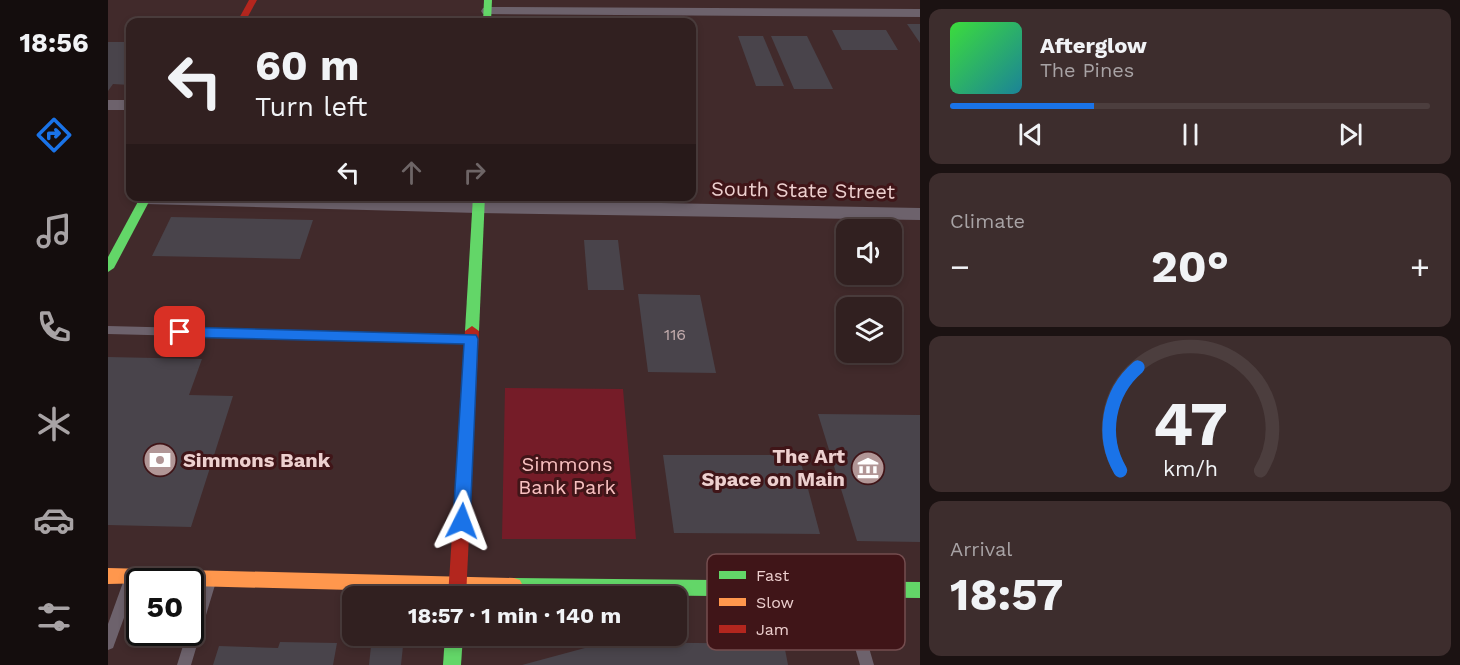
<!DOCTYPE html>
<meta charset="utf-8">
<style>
body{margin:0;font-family:"Work Sans",sans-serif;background:#3d2d2d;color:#f1f3f6;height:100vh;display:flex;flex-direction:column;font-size:22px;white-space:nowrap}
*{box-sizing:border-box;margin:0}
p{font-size:20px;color:#a8a3a5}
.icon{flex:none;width:33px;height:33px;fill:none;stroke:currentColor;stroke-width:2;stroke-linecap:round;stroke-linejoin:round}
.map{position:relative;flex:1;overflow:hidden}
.sheet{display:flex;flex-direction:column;gap:9px;padding:9px;background:#1b1212;width:540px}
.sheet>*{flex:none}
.banner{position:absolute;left:18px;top:18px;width:570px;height:183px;border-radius:12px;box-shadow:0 3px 9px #0003,0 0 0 2px #4c3e3e;background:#312020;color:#f1f3f6;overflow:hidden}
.fabs{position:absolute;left:728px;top:219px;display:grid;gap:12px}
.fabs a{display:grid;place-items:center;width:66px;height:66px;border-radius:12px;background:#312020;box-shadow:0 3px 9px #0003,0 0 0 2px #4c3e3e;font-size:30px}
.speed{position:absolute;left:18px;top:568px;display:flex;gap:12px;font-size:30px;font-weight:700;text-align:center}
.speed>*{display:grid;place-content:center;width:78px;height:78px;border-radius:50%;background:#312020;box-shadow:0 3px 9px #0003,0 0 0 2px #4c3e3e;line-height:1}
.speed .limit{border:3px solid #111;border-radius:9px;background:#fff;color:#111}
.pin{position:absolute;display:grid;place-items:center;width:51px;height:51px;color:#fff;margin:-26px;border-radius:12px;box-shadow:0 3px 9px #0006}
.me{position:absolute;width:66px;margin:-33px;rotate:3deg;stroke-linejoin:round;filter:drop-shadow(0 0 4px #0008)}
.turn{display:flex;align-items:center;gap:21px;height:126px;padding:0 30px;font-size:27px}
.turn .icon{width:78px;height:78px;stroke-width:2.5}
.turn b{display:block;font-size:42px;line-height:51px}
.lanes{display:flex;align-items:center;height:57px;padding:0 30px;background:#0003;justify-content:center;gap:30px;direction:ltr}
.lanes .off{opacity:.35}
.big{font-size:45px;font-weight:700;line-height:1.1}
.sheet .widget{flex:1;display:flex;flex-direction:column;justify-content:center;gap:9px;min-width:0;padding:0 21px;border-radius:12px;background:#3d2d2d}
.sheet .dial{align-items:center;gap:0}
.dial svg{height:156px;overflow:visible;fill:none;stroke:#4c3e3e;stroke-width:7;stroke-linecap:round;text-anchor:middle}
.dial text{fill:#f1f3f6;stroke:none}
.song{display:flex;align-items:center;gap:18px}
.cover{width:72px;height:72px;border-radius:9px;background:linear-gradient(135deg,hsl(120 70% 55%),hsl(190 70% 35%))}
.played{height:6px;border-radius:3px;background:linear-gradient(90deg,#1a73e8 30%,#4c3e3e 30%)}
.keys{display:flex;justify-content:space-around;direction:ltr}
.heat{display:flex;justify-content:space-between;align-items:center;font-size:33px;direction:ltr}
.trip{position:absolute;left:234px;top:586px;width:345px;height:60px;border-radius:12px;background:#312020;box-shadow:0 3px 9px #0003,0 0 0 2px #4c3e3e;font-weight:700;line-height:60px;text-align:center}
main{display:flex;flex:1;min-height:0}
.dock{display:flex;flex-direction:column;width:108px;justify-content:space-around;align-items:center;background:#140d0d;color:#a8a3a5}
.dock .icon{width:42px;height:42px}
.dock .selected{color:#1a73e8}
.dock b{font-size:27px;color:#f1f3f6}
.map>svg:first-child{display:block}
</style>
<main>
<nav class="dock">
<b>18:56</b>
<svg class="icon selected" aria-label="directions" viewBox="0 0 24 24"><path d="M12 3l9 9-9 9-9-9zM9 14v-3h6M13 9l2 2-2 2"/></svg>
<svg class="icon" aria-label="music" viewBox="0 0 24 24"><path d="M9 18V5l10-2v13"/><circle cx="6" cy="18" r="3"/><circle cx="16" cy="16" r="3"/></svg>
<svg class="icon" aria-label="phone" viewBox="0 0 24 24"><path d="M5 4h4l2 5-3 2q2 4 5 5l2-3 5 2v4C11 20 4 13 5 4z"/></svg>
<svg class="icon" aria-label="climate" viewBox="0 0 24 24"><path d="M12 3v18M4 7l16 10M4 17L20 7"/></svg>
<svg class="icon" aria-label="car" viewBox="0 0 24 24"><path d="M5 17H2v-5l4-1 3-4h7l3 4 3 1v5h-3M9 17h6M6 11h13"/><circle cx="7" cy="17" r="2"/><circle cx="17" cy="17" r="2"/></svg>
<svg class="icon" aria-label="filters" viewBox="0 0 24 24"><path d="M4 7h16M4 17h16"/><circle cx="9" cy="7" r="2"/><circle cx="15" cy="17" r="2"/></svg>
</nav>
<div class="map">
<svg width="812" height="665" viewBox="0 0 812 665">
<rect width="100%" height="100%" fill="#412a2b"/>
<path fill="#751c28" d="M397 388 515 389 528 539H394Z"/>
<g fill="#49444b">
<path d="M174 20H211L210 22H173Z"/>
<path d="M799 24H812V43Z"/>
<path d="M724 30H778L790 50H734Z"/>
<path d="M630 36H655L676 86H648Z"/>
<path d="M663 36H699L725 89H686Z"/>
<path d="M0 42H22V85L5 84 0 91Z"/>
<path d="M63 217 205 220 192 259 44 256Z"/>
<path d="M476 240H510L516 290H480Z"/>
<path d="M530 294 592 295 608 373 540 372Z"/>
<path d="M0 357 94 359 81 395 125 396 83 527 0 525Z"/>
<path d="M710 414 812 415V542L749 541Z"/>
<path d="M555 455H691L712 534 566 533Z"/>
<path d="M172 642 229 643 225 665H105L111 646 170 648Z"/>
<path d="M499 642 676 644 680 665H414Z"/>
<path d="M263 646H295L293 665H261Z"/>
</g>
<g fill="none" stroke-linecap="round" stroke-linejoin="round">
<g fill="#6d626c" fill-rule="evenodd">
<path d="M0 326 363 335 367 336 368 339 367 342 363 343 0 334Z"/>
<path d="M22 576 27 577 29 582 5 648 0 650V624L17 577Z"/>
<path d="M100 579 105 580 107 585 83 665H69L79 633H82V620L93 585 95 580Z"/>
<path d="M739 589 744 591 746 596 766 665H752L732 596 734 591Z"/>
</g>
<g fill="#6d626c" fill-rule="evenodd">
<path d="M380 7 812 9V17L375 14 373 11 375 8Z"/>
<rect x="0" y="100" width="22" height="10"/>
<path d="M30 196H193L812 208V220L370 213 38 204 32 202Z"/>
</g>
<g fill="#63d668" fill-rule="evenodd">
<path d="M376 0H384L383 22H375Z"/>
<path d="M33 196H44L6 268 0 272V257Z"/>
<path d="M365 196H377L371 331 364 336 357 331Z"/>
<path d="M406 578 812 582V598L406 594 400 592 397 586 400 580Z"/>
<path d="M337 636H355L353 665H335Z"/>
</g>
<path fill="#ff974d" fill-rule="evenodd" d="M0 568 406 578 412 580 415 586 412 592 406 594 82 586V582L0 584Z"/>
<g fill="#b3261e" fill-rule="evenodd">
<path d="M141 0H149L137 22H129Z"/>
<path d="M364 326 371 331 358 597H340L357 331Z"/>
</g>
</g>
<path fill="#1a73e8" stroke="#114b97" stroke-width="1.5" d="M72 327 368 335 370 339 362 521 360 526 354 529 348 526 345 521 356 344 72 337 65 332Z"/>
<defs>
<symbol id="bank-disc" viewBox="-11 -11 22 22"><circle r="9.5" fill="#b19696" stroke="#401518"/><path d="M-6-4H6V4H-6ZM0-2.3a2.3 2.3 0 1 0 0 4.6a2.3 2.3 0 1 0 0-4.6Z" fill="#fff"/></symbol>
<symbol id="museum-disc" viewBox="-11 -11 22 22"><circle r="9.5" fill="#b19696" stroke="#401518"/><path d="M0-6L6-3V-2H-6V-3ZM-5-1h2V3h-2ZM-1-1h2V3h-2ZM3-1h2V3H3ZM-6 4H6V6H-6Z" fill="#fff"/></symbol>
</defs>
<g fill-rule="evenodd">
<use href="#bank-disc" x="33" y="441" width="38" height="38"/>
<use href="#museum-disc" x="741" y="449" width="38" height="38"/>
</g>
<g text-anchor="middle" stroke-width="6" stroke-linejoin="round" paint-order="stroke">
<g font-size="16" fill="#c4adae">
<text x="567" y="340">116</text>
</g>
<g font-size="20" fill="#edd0cf" stroke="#401518">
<text transform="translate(695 190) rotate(1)" y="7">South State Street</text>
</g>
<g font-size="20" font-weight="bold" fill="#edd0cf" stroke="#401518" text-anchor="end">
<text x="737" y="463">The Art<tspan x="737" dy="23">Space on Main</tspan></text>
<text x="75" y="467" text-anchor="start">Simmons Bank</text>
</g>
<g font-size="20" fill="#f8c0c0" stroke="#401518">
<text x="459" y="471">Simmons<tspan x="459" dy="23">Bank Park</tspan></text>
</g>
</g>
<rect x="599" y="554" width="198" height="96" rx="9" fill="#401518" stroke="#744d4f" stroke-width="1.5"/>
<rect x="611" y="571" width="27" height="8" fill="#63d668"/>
<rect x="611" y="598" width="27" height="8" fill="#ff974d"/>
<rect x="611" y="625" width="27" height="8" fill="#b3261e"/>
<g font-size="16" fill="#edd0cf">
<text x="648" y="581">Fast</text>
<text x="648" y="608">Slow</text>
<text x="648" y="635">Jam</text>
</g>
</svg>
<div class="fabs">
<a><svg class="icon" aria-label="sound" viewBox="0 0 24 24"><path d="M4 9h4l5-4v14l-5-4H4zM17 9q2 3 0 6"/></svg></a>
<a><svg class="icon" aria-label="layers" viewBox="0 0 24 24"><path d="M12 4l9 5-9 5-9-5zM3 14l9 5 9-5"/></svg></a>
</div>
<div class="speed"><div class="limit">50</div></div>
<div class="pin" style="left:72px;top:332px;background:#d93025"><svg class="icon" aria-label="arrive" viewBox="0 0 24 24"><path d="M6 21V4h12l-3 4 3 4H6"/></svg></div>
<svg class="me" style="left:354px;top:521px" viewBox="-20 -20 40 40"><path d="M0-17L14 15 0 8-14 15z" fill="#1a73e8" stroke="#fff" stroke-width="4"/></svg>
<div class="trip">18:57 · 1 min · 140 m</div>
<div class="banner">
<div class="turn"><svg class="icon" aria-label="left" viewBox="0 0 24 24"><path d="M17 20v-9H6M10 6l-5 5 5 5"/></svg><div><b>60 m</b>Turn left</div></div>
<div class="lanes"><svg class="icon" aria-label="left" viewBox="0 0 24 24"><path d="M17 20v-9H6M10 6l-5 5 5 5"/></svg><svg class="icon off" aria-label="ahead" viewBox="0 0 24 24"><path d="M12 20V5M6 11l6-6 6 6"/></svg><svg class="icon off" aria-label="right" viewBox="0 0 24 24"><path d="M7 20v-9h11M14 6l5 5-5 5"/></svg></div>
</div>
</div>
<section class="sheet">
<div class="widget">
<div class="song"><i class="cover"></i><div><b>Afterglow</b><p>The Pines</p></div></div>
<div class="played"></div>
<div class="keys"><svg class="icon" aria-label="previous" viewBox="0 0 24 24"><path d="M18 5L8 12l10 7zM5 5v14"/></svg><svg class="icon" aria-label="pause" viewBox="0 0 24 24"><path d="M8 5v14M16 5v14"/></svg><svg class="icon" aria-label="next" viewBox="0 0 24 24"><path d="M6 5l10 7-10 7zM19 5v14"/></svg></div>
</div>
<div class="widget"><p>Climate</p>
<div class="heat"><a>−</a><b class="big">20°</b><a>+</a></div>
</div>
<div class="widget dial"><svg viewBox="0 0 100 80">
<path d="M14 69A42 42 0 1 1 86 69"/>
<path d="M14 69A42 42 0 0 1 23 16" stroke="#1a73e8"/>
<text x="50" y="56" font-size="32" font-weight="700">47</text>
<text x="50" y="72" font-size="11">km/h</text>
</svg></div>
<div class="widget"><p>Arrival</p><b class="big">18:57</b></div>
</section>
</main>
